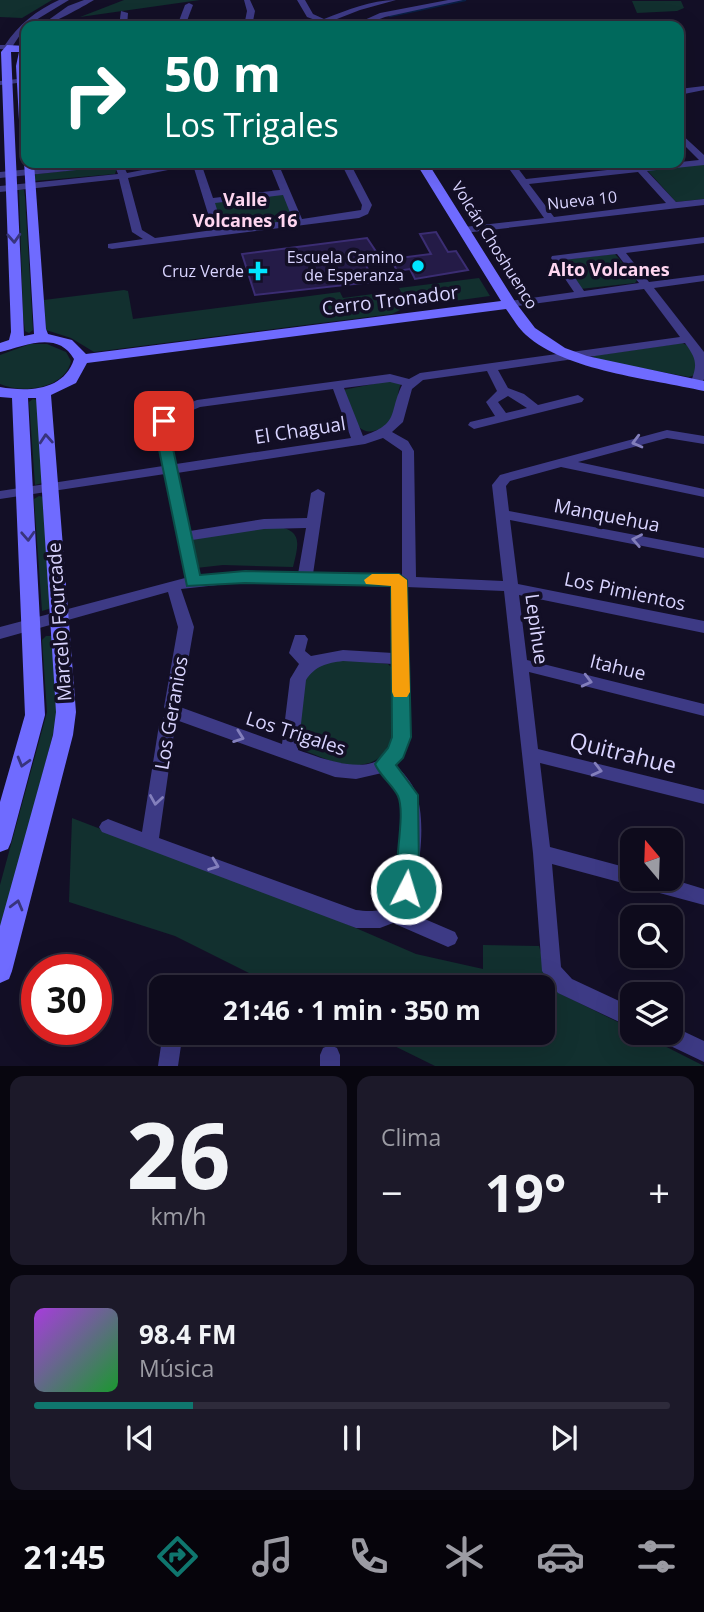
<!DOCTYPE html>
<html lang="es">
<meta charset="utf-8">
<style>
body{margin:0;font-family:"Open Sans",sans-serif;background:#1c1929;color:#f1f3f6;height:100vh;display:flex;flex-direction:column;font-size:26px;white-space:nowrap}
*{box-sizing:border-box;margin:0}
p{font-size:23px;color:#9b9ba3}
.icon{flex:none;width:38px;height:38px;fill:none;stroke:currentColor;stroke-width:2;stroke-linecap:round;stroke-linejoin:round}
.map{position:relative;height:1066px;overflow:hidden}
.side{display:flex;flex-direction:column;gap:10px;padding:10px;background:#08060f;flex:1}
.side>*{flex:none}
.hud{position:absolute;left:21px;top:21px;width:663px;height:147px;border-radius:14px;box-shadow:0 7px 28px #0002,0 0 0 2px #2e2b3b;background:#00695c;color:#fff;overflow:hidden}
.needle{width:46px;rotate:341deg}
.buttons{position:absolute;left:620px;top:828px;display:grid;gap:14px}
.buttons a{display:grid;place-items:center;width:63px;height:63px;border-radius:14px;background:#0e0b1c;box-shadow:0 7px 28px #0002,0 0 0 2px #2e2b3b;font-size:35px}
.speed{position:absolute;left:21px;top:954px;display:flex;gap:14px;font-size:35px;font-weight:700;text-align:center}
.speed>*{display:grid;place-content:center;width:91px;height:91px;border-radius:50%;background:#0e0b1c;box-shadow:0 7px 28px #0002,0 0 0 2px #2e2b3b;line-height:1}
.speed .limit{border:10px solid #d22;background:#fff;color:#111}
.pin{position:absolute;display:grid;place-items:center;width:60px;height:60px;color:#fff;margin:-30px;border-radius:14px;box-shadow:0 4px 10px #0006}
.me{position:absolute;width:77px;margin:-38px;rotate:5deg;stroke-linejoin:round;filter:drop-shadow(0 0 5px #0008)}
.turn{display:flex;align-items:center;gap:24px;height:147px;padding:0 28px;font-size:32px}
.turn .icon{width:91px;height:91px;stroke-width:2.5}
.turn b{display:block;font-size:49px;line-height:60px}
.big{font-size:52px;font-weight:700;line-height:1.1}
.side .widget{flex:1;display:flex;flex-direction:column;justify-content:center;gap:10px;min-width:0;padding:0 24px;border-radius:14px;background:#1c1929}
.side .dial{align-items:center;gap:0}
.dial b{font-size:91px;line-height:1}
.song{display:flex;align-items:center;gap:21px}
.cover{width:84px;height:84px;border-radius:10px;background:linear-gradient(135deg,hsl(280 70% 55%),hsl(130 70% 35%))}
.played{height:7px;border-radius:4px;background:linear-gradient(90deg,#0f766e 25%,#2e2b3b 25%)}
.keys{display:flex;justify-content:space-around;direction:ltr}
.heat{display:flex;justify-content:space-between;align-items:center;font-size:38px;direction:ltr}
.side .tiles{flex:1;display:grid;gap:10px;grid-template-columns:1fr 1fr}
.widget:last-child{grid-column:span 2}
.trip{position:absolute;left:149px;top:975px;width:406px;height:70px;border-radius:14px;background:#0e0b1c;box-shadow:0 7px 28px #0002,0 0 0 2px #2e2b3b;font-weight:700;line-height:70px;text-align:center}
.dock{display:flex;height:112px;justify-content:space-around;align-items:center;background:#06040b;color:#9b9ba3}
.dock .icon{width:49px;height:49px}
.dock .current{color:#0f766e}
.dock b{font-size:32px;color:#f1f3f6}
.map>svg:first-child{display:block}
</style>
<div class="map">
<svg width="704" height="1066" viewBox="0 0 704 1066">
<rect width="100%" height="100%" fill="#130f26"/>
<g fill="#12302f">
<path d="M0 0H52L22 18 0 17Z"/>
<path d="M124 0H200L80 17Z"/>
<path d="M632 1H681L684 8 677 11 637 13Z"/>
<path d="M698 164 704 165V199L676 202 647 170Z"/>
<path d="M112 166 117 168 115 174 34 181V175L37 174Z"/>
<path d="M19 189 24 190 25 197 33 330 29 333 25 331 23 315Z"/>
<path d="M284 194 295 221 221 229 212 202Z"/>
<path d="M615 254 637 280 635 283 580 289 561 260Z"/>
<path d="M479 278 490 296 409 307 399 288Z"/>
<path d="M124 290 128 291 133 319 340 292 343 298 388 292 400 310 392 314 94 352 71 338 46 330 44 300Z"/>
<path d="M682 343 687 345 696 355 695 375 689 377 602 361 592 356Z"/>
<path d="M30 344H47L66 352 71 361C65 389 22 394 0 384V355Z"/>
<path d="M393 380 401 384C397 391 399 398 397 405 394 414 389 424 382 428 354 442 351 410 343 390Z"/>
<path d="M33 399 37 400 43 483 35 485 29 402Z"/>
<path d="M39 496 44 497 52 608 42 611 34 499Z"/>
<path d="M274 526C303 530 299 543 293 567L223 565 196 568 190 539Z"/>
<path d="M46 636H52L57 719 0 935V885L47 712 42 640Z"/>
<path d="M352 660 388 664 391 667C392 702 407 768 351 765 335 765 315 754 300 749L297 741 305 674 320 662Z"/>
<path d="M72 818 335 919 416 954 483 969V945L539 946 551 985 559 993 632 1029V1032L639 1033 704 1066H435L368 1033 542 1032V987H277L175 936 69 902Z"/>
</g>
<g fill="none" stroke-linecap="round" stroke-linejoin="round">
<g stroke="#0a1f44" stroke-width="2.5">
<path d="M390 16 465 0"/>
<path d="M363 26 372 21"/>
</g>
</g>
<g fill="#241b47" stroke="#3b2d73" stroke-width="2">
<path d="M436 232 448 252 456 251 468 270 415 279 410 269 397 271 391 259 431 254 420 234Z"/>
<path d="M367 238 377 253 362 255 373 282 255 295 242 254Z"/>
</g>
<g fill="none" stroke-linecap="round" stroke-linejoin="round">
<g fill="#3d3a85" fill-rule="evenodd">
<path d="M59 0H69L26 26 10 50 0 49V45H5C18 25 37 10 59 0Z"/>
<path d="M84 0H94C84 6 49 26 40 26L68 6Z"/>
<path d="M244 0H250L255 11 252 26H244L247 11Z"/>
<path d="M297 0H305L313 14 324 19C348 10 370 0 396 0L360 10 319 26H309L318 21 307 17Z"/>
<path d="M448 0H463L385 17 361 26H351L380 13Z"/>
<path d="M189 3 193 5 185 26H177L185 5Z"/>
<path d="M121 11 128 13 127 26H119Z"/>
<path d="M26 78V82L0 85V81Z"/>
<path d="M704 86V90L679 95V89Z"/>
<path d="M679 132 704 155V165L647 171 676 202 704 199V205L464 233 459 230 464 227 544 218 505 163H514L526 179 634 167 632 163H640L643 166 699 160 679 140ZM638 172 666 203 554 217 529 184Z"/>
<path d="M91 163H120L115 166 0 178V172Z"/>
<path d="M179 163H201L213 198 280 190 269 163H278L302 219 361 210 362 205 341 163H350L372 205 368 214 359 218 112 249 108 248V244L143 239 132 232 119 179 0 192V186L118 174 116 169 121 166 124 167 127 173ZM193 165 213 230 155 238 142 230 128 178ZM283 195 293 220 223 229 215 203Z"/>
<path d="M704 237V243L626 253 649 282 704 275V281L654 288 704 352V379L700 388 696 389 690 385C697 365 698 361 685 343L498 370 508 388 524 394 538 405 578 395 584 399 582 402 474 429 468 425 470 422 495 416 486 402 497 391 487 371 423 380 412 389 403 422 392 432 408 441 414 451 416 577 503 581 492 485 500 475 667 430 704 436V444L667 438 578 462 704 489V497L561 467 510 481 506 486 509 511 704 548V558L510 520 518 584 704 621V633L519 595 527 660 704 704V716L529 672 538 749 704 790V804L540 763 550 847 632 869V878H668L704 889V905L552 864 561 967 572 979 632 1007V1028L558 993 542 971 533 853 504 591 406 587 410 737 405 753 396 765C403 773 411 781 415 791 428 820 419 882 406 911L455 932 458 938 455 944 448 947 393 923 380 928H356L102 832 99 827 102 822 108 819 142 832 159 725 167 712 164 707 178 627 168 592 0 639V627L185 578 165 474 0 499V491L163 466 156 430 162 417 151 409 149 397 155 393 161 397 163 407 170 411 197 400 390 374 409 379 420 373 680 337 644 289 510 307 504 304 510 301 574 292 551 258 552 256ZM617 254 639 283 584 291 563 260ZM390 382 402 385C388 415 400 423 363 436L344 388ZM333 389 351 438 176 464 168 430 174 418 200 407ZM508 396 527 408 506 413 498 402ZM383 438 402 451V576L313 574 325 493 318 489 311 493 307 518 264 519 190 531 177 473 365 444ZM306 528 298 574 245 572 199 576 192 540 264 529ZM245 582 392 587 393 653 343 650 311 656 305 651 308 639 305 635H295L289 653 299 664 290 679 282 744 180 707 194 627 181 589ZM343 661 393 664C393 687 398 719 393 740 382 783 324 759 298 750L306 680C315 666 327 663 343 661ZM179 721 335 777 356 779 382 773C388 779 396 786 399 794 407 813 402 892 387 906 380 913 365 911 356 910L159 838 175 726Z"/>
<path d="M670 1025 704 1041V1062L656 1039 653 1032H670Z"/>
<path d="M163 1032H183L178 1066H158Z"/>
<path d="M330 1045 337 1048 340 1055V1066H320V1055L323 1048Z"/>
</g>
<path fill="#6f6bff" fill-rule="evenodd" d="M7 45 26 46V141L20 138 16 66 19 52H11L24 336 34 334 24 161 34 163 46 329 48 334 72 340 86 354 501 301 416 163H428L516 303 535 328 565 348 587 356 704 381V391C651 379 566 371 526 335 518 328 512 317 506 309L87 363 76 383 51 395 76 712 73 735 12 971 9 979 0 983V926L53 735 56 712 36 398H28L45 715 11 842 8 849 0 852V802L25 715 12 398 0 397V387C28 392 64 391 74 359 58 330 24 346 0 352V343L9 340 11 332 1 52Z"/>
</g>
<defs><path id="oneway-chevron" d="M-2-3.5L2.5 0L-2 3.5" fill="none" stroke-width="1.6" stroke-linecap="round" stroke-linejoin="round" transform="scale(1.75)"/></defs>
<g stroke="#38347d">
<use href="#oneway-chevron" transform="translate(14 238) rotate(87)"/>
<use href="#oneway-chevron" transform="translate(46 439) rotate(-94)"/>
<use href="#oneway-chevron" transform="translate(28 536) rotate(87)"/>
<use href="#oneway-chevron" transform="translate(23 762) rotate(106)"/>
<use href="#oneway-chevron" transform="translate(17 905) rotate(-75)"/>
</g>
<g stroke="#837fbc">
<use href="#oneway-chevron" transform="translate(637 442) rotate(165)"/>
<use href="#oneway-chevron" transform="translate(637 540) rotate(-169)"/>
<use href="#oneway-chevron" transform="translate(587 681) rotate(14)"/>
<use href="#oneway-chevron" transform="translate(239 737) rotate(20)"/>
<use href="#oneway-chevron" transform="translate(597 770) rotate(14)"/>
<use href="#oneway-chevron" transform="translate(156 800) rotate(99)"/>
<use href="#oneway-chevron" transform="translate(214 865) rotate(21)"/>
</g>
<path fill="#0f766e" stroke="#0a4d48" stroke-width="2" d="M164 417 171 421 169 430 200 575 245 571 399 574 407 580 411 737 403 758 396 765 418 795 419 869 414 896 406 899 399 896C390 877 407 816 398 796 393 785 380 776 375 764L388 748 392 737 391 586 245 583 187 586 155 430 159 418Z"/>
<path fill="#f59e0b" d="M372 574H399L407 580 410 692 407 697H394L392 692 391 586 366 584 364 580Z"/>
<g fill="#00e5ff" stroke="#130f26" stroke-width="2.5">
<circle cx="418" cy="266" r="7"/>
<path d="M254.5 260.5h7v7h7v7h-7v7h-7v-7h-7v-7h7z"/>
</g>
<g text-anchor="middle" stroke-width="7" stroke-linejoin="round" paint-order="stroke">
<g font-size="16" fill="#d9d4ff" stroke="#130f26">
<text transform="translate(582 200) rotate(-6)" y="6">Nueva 10</text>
<text transform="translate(495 245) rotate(58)" y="6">Volcán Choshuenco</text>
</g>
<g font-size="16" fill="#d9d4ff" stroke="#130f26" text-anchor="end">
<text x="404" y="263">Escuela Camino<tspan x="404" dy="18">de Esperanza</tspan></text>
<text x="244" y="277">Cruz Verde</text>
</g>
<g font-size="18" font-weight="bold" fill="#ffd6f0" stroke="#130f26">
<text x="245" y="206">Valle<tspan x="245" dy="21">Volcanes 16</tspan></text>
<text x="609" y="276">Alto Volcanes</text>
</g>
<g font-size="19" fill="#d9d4ff" stroke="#130f26">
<text transform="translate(390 300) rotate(-7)" y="7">Cerro Tronador</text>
<text transform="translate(300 430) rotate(-9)" y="7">El Chagual</text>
<text transform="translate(607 515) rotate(11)" y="7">Manquehua</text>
<text transform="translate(625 591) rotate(12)" y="7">Los Pimientos</text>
<text transform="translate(59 622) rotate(-94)" y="7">Marcelo Fourcade</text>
<text transform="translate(537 629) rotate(82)" y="7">Lepihue</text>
<text transform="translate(618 667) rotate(14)" y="7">Itahue</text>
<text transform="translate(171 713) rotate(-80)" y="7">Los Geranios</text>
<text transform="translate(296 733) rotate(18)" y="7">Los Trigales</text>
</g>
<g font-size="23" fill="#d9d4ff" stroke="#130f26">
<text transform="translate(623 753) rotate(14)" y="8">Quitrahue</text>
</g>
</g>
</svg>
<div class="buttons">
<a><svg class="needle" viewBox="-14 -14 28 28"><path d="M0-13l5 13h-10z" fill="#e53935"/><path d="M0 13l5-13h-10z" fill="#9b9ba3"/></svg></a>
<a><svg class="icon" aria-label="search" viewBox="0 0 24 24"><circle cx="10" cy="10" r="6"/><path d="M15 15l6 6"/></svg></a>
<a><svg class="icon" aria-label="layers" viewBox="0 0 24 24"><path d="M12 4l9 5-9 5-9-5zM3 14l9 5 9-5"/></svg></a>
</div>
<div class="speed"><div class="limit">30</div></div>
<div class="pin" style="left:164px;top:421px;background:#d93025"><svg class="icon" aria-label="arrive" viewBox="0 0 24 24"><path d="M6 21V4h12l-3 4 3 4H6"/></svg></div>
<svg class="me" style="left:406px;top:889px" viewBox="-20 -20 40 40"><circle r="17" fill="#0f766e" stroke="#fff" stroke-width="3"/><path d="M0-11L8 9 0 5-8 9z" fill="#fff"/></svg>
<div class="trip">21:46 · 1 min · 350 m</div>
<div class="hud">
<div class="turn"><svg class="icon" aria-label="right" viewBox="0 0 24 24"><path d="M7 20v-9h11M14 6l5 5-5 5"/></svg><div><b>50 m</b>Los Trigales</div></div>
</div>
</div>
<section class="side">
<div class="tiles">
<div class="widget dial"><b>26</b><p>km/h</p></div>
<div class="widget"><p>Clima</p>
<div class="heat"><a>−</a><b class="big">19°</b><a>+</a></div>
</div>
<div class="widget">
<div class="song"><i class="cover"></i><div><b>98.4 FM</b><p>Música</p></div></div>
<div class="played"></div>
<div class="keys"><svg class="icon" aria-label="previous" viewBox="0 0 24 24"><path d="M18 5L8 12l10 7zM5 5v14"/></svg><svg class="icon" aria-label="pause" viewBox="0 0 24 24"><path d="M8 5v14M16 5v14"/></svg><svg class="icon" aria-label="next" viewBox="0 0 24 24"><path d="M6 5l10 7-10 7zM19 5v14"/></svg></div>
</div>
</div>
</section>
<nav class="dock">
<b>21:45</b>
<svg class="icon current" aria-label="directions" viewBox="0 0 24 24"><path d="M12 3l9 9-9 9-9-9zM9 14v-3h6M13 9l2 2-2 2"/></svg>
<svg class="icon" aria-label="music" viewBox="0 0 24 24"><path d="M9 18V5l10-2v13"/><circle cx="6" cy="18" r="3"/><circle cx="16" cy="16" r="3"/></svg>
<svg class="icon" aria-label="phone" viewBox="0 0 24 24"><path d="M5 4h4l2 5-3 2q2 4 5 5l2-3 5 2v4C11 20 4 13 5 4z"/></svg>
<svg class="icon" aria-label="climate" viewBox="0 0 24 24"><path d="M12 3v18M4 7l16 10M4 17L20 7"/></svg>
<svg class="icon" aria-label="car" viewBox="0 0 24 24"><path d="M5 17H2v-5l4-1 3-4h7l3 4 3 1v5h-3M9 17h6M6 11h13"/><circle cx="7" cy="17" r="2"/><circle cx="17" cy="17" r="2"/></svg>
<svg class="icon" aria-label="filters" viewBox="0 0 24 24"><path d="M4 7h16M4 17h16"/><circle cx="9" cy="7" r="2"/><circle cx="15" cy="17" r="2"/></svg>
</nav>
